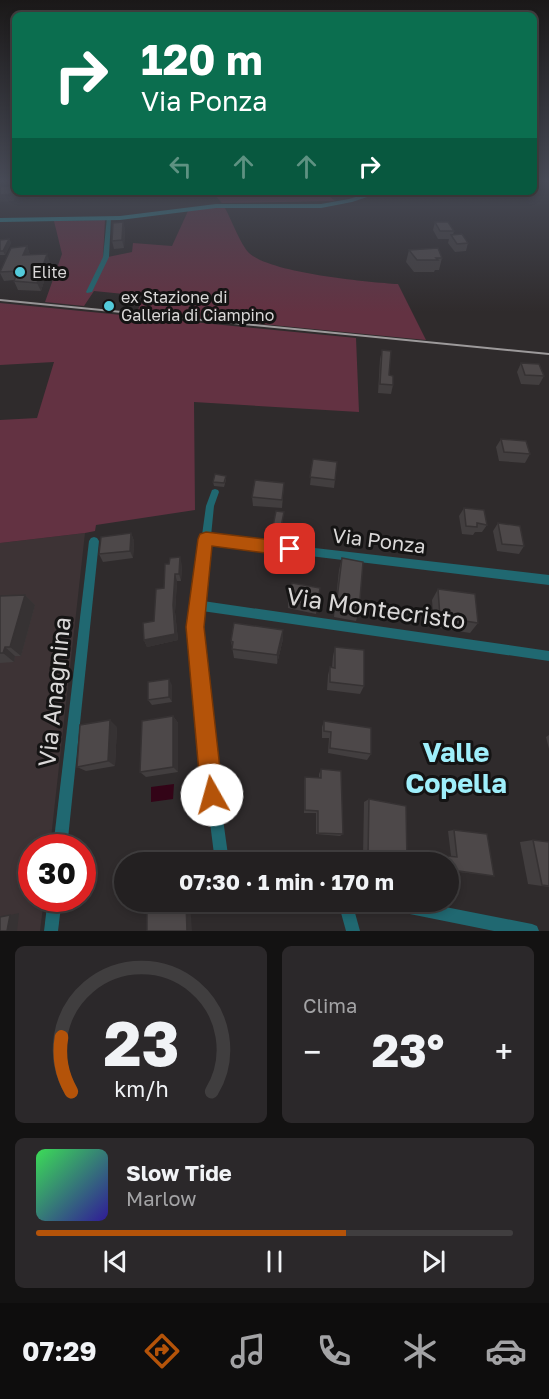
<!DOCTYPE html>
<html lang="it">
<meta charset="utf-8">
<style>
body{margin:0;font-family:"Golos Text",sans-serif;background:#2b282a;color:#f1f3f6;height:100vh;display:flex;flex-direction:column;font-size:22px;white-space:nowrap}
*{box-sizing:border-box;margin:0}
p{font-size:20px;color:#a3a3a5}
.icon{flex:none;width:33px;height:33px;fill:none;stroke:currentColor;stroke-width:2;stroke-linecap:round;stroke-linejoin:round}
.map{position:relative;height:931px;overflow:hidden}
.details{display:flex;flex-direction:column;gap:15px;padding:15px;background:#131212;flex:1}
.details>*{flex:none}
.guide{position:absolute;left:12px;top:12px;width:525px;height:183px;border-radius:9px;box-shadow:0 3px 9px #0003,0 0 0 2px #403e3f;background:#0b6e4f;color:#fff;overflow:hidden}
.speed{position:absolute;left:18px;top:834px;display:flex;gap:12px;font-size:30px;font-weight:700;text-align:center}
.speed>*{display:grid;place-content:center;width:78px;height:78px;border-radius:50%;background:#232021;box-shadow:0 3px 9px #0003,0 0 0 2px #403e3f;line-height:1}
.speed .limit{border:9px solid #d22;background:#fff;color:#111}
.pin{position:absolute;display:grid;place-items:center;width:51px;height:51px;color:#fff;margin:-26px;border-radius:12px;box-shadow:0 3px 9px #0006}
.me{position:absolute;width:66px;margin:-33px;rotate:353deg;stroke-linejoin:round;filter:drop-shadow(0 0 4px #0008)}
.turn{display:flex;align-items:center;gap:21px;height:126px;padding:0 30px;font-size:27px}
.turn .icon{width:78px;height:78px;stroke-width:2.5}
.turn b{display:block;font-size:42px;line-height:51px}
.lanes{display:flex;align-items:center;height:57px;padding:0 30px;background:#0003;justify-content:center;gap:30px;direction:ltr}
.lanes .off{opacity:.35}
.big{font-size:45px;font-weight:700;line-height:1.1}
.details .card{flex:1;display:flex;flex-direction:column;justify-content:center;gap:9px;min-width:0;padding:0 21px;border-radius:9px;background:#2b282a}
.details .dial{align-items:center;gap:0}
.dial svg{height:156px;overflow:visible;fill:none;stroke:#403e3f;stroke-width:7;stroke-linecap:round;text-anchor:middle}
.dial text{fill:#f1f3f6;stroke:none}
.song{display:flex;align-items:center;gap:18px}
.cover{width:72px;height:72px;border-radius:9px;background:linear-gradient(135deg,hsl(130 70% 55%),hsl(250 70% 35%))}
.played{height:6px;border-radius:3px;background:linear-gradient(90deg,#b45309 65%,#403e3f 65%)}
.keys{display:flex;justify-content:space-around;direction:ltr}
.heat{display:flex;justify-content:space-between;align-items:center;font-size:33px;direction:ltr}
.details .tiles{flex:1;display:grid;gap:15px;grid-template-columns:1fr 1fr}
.card:last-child{grid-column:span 2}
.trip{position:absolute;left:114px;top:852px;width:345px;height:60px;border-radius:30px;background:#232021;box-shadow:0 3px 9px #0003,0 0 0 2px #403e3f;font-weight:700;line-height:60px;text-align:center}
.tabs{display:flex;height:96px;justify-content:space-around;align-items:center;background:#0e0d0d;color:#a3a3a5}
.tabs .icon{width:42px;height:42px}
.tabs .current{color:#b45309}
.tabs b{font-size:27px;color:#f1f3f6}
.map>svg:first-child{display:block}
</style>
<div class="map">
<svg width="549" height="931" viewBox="0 0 549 931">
<rect width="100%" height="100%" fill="#2f2b2c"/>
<path fill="#3d3335" d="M85 533 50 847 32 848V898L44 899 40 931H0V543Z"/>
<g fill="#633242">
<path d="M212 192H324L335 201 222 203Z"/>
<path d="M208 208H225C231 219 241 245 249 253 271 273 367 282 398 284L426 340 137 312 144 296 94 291 84 306 45 302 62 254 54 221 105 220 103 258 132 252 133 243 172 246 188 211Z"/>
<path d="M0 303 356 338 359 412 194 402 195 510 96 525 95 531 85 533 0 543V420L37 418 54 362 0 365Z"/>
</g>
<path fill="#330417" d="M174 784 173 799 151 802V787Z"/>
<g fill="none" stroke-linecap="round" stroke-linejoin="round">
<g fill="#206871" fill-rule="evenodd">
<path d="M15 188V190L0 192V190Z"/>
<path d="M107 217 111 218 109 257 92 292 87 293 86 292 103 257Z"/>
<path d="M215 489 218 490 219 492 214 506 211 536 549 575V585L210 544 203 601 549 651V661L202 611 200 627 208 712 229 862H215L196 712 190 627 192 608 191 605 193 601 206 506 212 490Z"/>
<path d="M94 537 97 538 99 541 67 848H53L89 541 91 538Z"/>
<path d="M48 898H62L58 931H44Z"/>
<path d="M338 902H352L360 931H346Z"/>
<path d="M378 902H420L532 924 537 926 539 931H494L385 909 380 907Z"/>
</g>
<path fill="#2b8591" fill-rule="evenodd" d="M372 192H382L352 202 321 208H216L120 220 0 222V218L120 216 216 204H321L349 199Z"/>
<path stroke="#9d9a9b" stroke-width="2" d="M0 300 549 354"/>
</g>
<g fill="#423e3f">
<path d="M3 182H15V186H13L15 192 14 201Z"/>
<path d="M123 222 125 230 124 248 114 249 112 241Z"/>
<path d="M435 222 454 231 453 235 468 243 466 251 455 252 448 243 449 239H438L433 230Z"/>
<path d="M9 239 11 243 5 255H0V240Z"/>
<path d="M27 246 30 255 50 262 41 291 18 290 14 281V280L4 281 0 273V271Z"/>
<path d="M409 250 442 258 439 270H435L434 272H414L406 262Z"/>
<path d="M382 350 393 385 391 394 378 393 380 359Z"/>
<path d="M521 363 544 376 539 385 521 384 517 372Z"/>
<path d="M501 439 530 454 525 463 499 461 496 447Z"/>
<path d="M313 459 335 480 334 488 310 485Z"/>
<path d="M226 476V480L224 487 214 486 213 482Z"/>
<path d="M284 483 282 508 253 506 252 497Z"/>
<path d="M464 508 487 525 482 532H475L473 535 462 534 459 516Z"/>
<path d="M284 512 281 531 273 530V526Z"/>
<path d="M498 523 524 546 519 554 497 551 493 531Z"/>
<path d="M131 533 134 541 133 558 103 562 99 554Z"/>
<path d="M342 558 359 611 356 621 334 617 339 570Z"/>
<path d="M169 564 182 565 181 581H177L175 612 178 640 147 647 144 640 154 621 164 588Z"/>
<path d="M320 588 316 614 288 608V601Z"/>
<path d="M438 589 478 623 470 633 434 627 432 600Z"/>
<path d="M25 595 35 605 21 656H15L14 662 0 663V596Z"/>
<path d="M283 630V639L277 664 234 658 231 641Z"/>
<path d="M335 647 364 686 360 694 327 690 328 675 330 667H332L333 656Z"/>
<path d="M172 685V702L152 705 148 700Z"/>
<path d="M173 716 178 723V772L146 777 140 772Z"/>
<path d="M324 721 371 754 367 760 328 753 329 738H322V727Z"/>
<path d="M117 727 115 766 86 771 77 767Z"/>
<path d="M549 735V749L546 737Z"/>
<path d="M321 769 343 834 340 836 316 834V813H304V781L305 777 319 778V774Z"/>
<path d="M369 799 407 862H400L363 856 364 802Z"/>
<path d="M454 830 494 876 451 871 448 862H428L427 856H451L448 831Z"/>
<path d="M533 840 549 842V887L528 884 520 842Z"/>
</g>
<g fill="#363233">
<path d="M13 185 15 192 14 201 0 202V195Z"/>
<path d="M28 192H40L39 198 31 199Z"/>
<path d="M123 222 125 230 124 248 122 240Z"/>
<path d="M9 239 11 243 5 255 3 251Z"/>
<path d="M27 246 30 255H23Z"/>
<path d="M47 254 50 262 41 291 37 283Z"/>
<path d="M131 533 134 541 133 558 130 551Z"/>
<path d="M180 557 182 565 181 581 179 574Z"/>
<path d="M175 574 177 581 175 612 178 640 147 647 144 640 173 605Z"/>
<path d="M25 595 35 605 21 656 10 647Z"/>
<path d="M283 630V639L277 664V655Z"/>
<path d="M5 647 15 656 14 662 3 653Z"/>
<path d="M169 679 172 685V702L169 697Z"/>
<path d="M173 716 178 723V772L173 767Z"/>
<path d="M110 720 117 727 115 766 108 761Z"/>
<path d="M190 902 192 931H187L186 903Z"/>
<path d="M19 913 17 931H7L10 915Z"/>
</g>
<g fill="#4d4849" stroke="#363233" stroke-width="1.5">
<path d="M13 185 11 194 0 195V187Z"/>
<path d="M123 222 122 240 112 241 113 223Z"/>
<path d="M435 222H448L454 231H440Z"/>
<path d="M462 234 468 243 457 244 451 235Z"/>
<path d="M9 239 3 251H0V240Z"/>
<path d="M27 246 23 255 47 254 37 283 14 281 18 271 0 272 11 248Z"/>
<path d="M438 248 442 258H436L438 260H417L409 250Z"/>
<path d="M382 350 391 351 389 375 393 376V385L380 384Z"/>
<path d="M521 363 539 364 544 376 525 375Z"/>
<path d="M501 439 526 441 530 454 504 452Z"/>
<path d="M313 459 337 462 335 480 310 477Z"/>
<path d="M215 474 226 476 224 483 213 482Z"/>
<path d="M255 480 284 483 282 500 252 497Z"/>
<path d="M464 508 484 510 487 525 477 523V527L466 526Z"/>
<path d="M276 511 284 512 281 527 273 526Z"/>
<path d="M498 523 520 526 524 546 502 544Z"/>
<path d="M131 533 130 551 99 554 101 537Z"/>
<path d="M180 557 179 574H175L173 605 175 634 144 640 143 623 154 621 156 589 164 588 165 564H169L170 558Z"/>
<path d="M342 558 363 562 359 611 336 607Z"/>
<path d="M292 583 320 588 317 607 288 601Z"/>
<path d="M438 589 475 594 478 623 440 617Z"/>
<path d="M25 595 10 647H5L3 653H0V596Z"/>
<path d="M234 623 283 630 277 655 232 649 233 642 231 641Z"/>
<path d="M335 647 364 650V686L330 682V667L335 668Z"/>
<path d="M169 679V697L148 700V682Z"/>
<path d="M173 716V767L140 772 142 721Z"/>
<path d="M110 720 108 761 77 767 80 725Z"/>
<path d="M324 721 371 728V754L330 748 331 732 324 731Z"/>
<path d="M321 769 341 771 343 834 318 833V811L305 810V777L321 778Z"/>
<path d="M369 799 406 806 407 862 368 855Z"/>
<path d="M454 830 487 834 494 876 451 870 454 885H448V862H434L433 855 457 857Z"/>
<path d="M533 840 549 842V886L542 885Z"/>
<path d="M186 903 187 931H147V913Z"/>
<path d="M10 915 7 931H0V917Z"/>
</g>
<linearGradient id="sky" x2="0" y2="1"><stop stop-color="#1a1818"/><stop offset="0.58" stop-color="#474a56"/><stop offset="1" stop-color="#474a56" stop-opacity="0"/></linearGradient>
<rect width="549" height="312" fill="url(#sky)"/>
<path fill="#b45309" stroke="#753606" stroke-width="1.5" d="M206 532 290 542 295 544 298 549 295 554 290 556 212 546 204 627 223 795 219 802 212 806 204 802 201 795 186 627 198 539 200 534Z"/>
<g fill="#53cbdb" stroke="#151414" stroke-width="2">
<circle cx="20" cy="272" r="6"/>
<circle cx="109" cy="306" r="6"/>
</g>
<g text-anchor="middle" stroke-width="6" stroke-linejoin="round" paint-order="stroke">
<g font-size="16" fill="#dad8d8" stroke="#151414" text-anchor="start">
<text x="32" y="278">Elite</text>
<text x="121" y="303">ex Stazione di<tspan x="121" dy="18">Galleria di Ciampino</tspan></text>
</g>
<g font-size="20" fill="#dad8d8" stroke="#151414">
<text transform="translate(379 541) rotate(7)" y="7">Via Ponza</text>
</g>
<g font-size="24" fill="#dad8d8" stroke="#151414">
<text transform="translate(376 609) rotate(8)" y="8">Via Montecristo</text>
<text transform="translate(55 692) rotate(-84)" y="8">Via Anagnina</text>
</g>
<g font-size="27" font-weight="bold" fill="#9feffb" stroke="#151414">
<text x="456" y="762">Valle<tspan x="456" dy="31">Copella</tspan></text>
</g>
</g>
</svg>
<div class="speed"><div class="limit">30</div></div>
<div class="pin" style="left:290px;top:549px;background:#d93025"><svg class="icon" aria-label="arrive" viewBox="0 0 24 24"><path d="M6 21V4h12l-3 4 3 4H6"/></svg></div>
<svg class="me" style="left:212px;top:795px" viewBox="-20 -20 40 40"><circle r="19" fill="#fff"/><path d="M0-13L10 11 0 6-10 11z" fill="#b45309"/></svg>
<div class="trip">07:30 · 1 min · 170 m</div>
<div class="guide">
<div class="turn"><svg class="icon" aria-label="right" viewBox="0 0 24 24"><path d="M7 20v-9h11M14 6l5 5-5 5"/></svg><div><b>120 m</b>Via Ponza</div></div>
<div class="lanes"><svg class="icon off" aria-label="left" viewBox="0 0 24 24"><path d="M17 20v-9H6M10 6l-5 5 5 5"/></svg><svg class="icon off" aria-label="ahead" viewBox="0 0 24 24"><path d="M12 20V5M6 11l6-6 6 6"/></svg><svg class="icon off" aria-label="ahead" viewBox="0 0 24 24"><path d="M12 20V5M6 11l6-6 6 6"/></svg><svg class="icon" aria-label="right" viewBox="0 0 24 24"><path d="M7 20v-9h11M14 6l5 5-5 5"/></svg></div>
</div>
</div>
<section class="details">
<div class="tiles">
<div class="card dial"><svg viewBox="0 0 100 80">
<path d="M14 69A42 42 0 1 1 86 69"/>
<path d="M14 69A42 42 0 0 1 9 41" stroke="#b45309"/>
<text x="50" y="56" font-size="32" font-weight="700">23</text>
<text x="50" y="72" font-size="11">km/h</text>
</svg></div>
<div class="card"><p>Clima</p>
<div class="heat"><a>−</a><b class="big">23°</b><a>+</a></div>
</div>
<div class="card">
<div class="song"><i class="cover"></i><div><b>Slow Tide</b><p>Marlow</p></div></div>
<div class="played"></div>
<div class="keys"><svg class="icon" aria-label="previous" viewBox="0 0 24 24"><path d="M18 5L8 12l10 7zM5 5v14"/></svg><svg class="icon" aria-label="pause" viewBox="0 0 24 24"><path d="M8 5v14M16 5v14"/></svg><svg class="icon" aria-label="next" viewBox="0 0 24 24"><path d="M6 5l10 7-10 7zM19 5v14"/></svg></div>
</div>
</div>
</section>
<nav class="tabs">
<b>07:29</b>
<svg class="icon current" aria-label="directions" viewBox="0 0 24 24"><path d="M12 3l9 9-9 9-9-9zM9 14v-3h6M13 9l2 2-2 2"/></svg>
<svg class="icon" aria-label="music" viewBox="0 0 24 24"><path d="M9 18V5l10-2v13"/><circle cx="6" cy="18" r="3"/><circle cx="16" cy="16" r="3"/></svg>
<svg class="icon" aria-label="phone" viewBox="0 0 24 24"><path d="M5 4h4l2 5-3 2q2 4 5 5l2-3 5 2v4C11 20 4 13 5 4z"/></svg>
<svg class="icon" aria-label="climate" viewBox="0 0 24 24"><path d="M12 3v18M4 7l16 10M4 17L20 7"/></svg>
<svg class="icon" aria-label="car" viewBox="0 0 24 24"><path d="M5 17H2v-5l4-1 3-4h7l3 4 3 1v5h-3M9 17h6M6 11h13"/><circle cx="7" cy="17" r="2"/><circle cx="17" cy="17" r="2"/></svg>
</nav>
